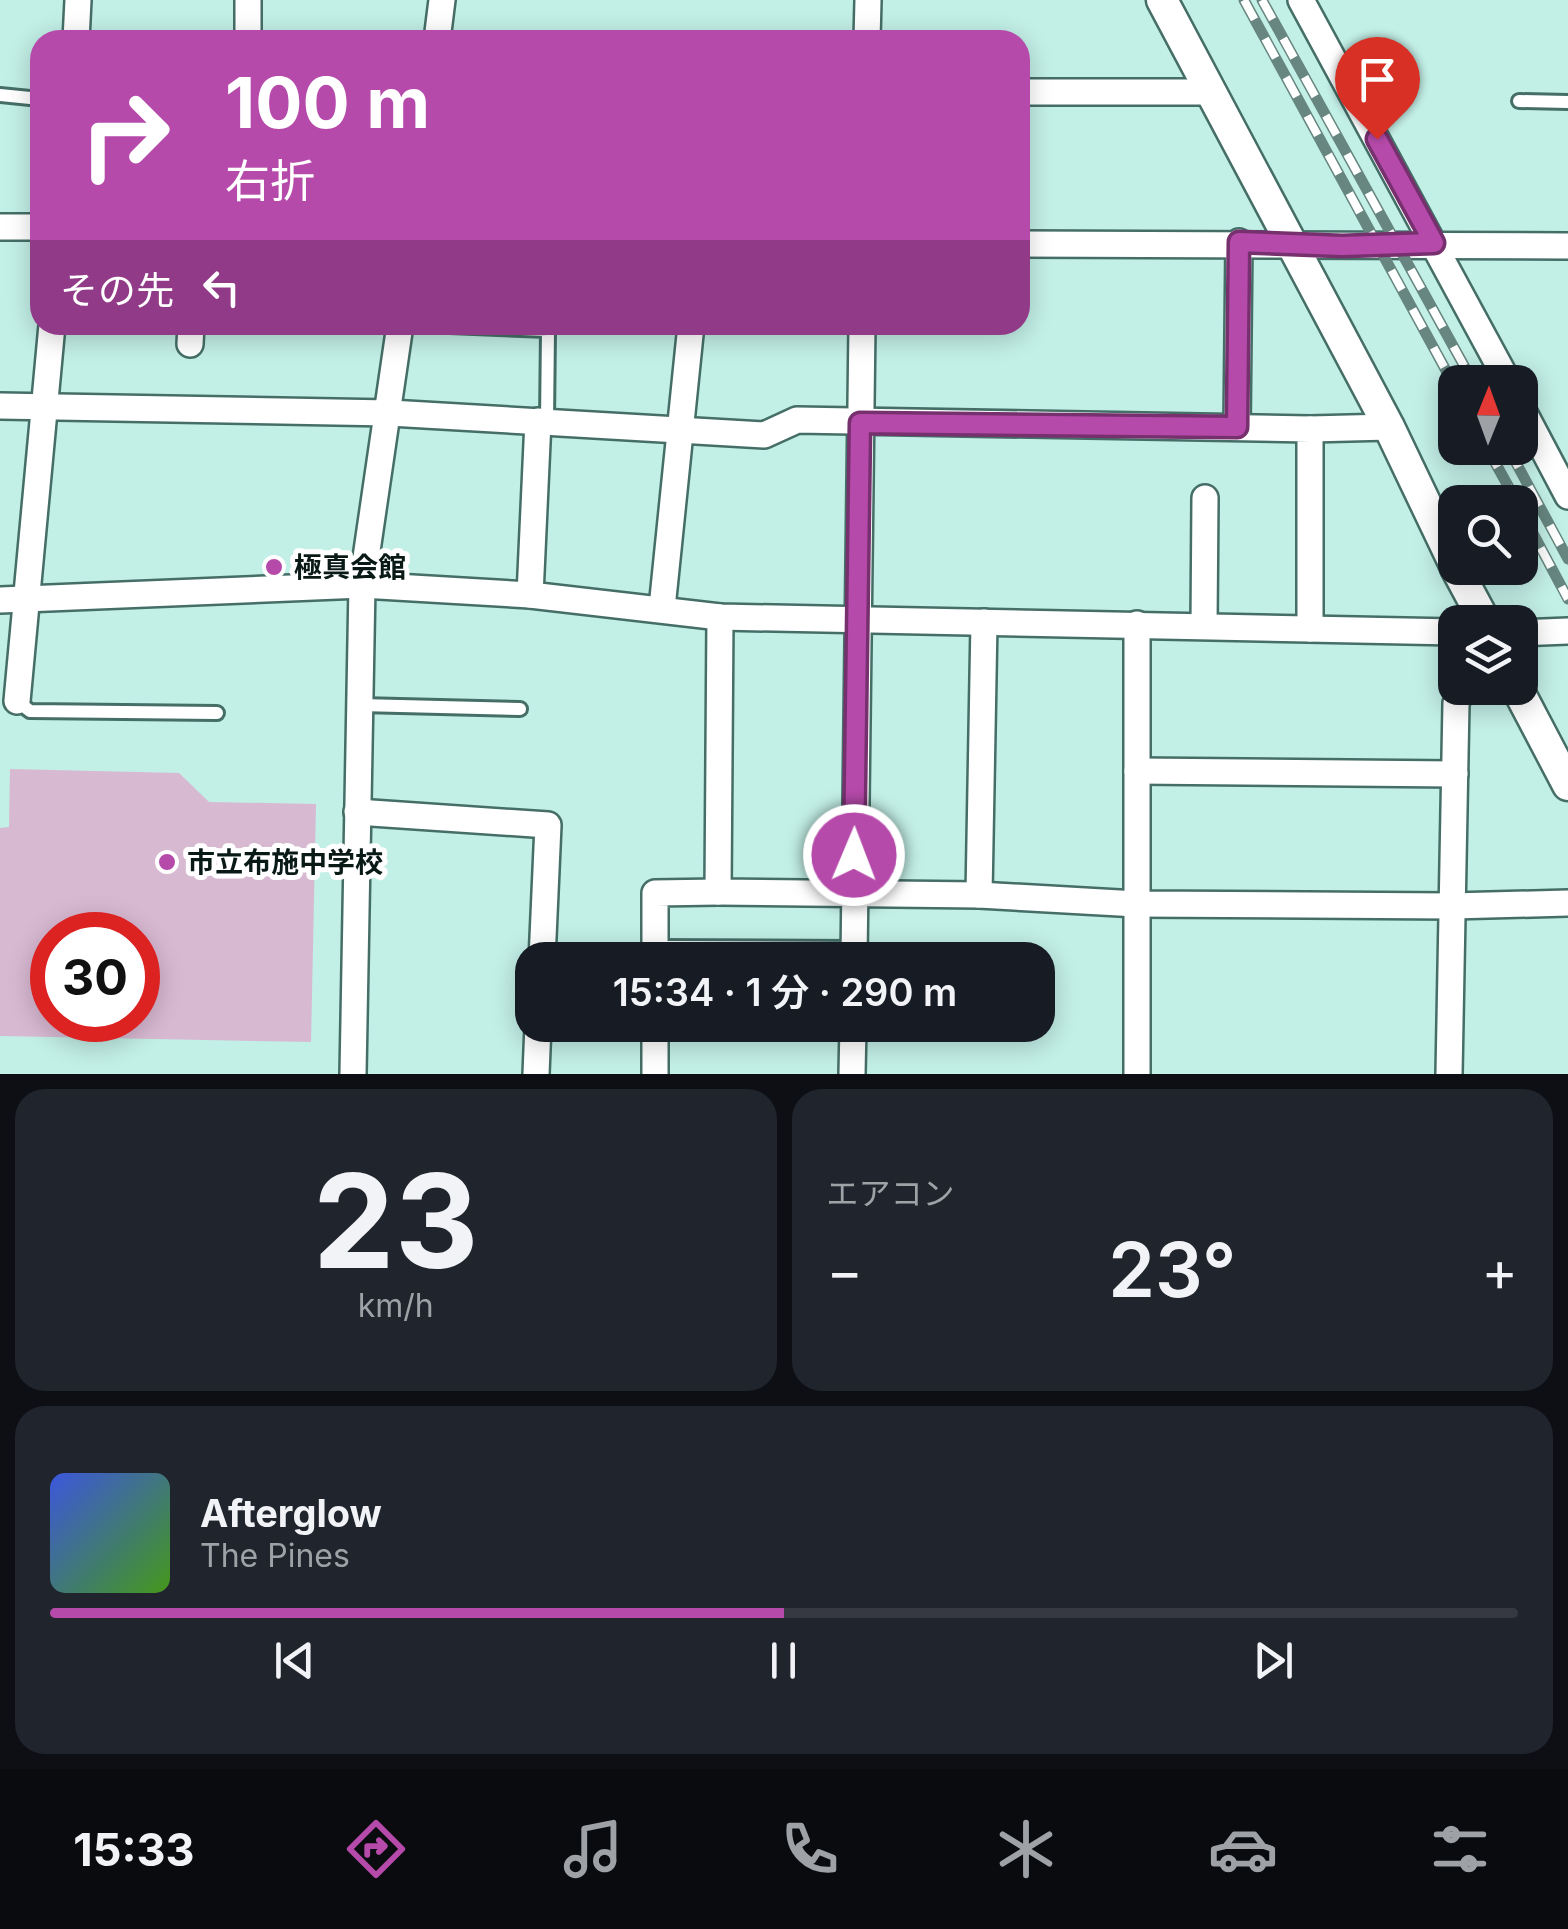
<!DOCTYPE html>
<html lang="ja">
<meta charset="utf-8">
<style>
body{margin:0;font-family:Inter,"Noto Sans JP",sans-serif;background:#20242c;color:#f1f3f6;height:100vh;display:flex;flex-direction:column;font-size:38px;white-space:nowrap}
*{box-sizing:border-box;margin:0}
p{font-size:32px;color:#9ea1a6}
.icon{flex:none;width:55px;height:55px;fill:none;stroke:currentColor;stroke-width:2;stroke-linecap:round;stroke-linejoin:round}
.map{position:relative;height:1074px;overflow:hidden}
.sheet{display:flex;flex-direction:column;gap:15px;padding:15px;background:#0d0f14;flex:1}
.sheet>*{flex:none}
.guide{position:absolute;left:30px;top:30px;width:1000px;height:305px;border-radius:30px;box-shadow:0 5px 25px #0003;background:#b64aaa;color:#fff;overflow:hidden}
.needle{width:65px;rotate:1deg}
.tools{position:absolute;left:1438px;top:365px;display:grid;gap:20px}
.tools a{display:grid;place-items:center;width:100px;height:100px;border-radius:20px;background:#171b24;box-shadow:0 5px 25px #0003;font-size:50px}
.speed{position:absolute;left:30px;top:912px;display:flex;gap:20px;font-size:50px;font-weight:700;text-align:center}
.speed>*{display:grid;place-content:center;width:130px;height:130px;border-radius:50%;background:#171b24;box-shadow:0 5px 25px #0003;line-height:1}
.speed .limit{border:15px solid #d22;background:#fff;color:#111}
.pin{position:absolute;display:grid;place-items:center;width:85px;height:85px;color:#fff;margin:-102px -42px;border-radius:50% 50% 50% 0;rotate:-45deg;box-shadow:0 0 10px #0007}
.pin .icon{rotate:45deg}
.me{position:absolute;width:110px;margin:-55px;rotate:1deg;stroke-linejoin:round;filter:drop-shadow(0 0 8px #0008)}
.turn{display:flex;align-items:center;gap:35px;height:210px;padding:0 30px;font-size:45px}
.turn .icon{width:130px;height:130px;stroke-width:2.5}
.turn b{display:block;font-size:70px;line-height:85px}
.then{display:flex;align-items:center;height:95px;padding:0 30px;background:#0003;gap:20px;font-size:38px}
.big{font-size:75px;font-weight:600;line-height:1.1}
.sheet .widget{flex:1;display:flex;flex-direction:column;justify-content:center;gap:15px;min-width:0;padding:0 35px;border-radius:30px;background:#20242c}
.sheet .dial{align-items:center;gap:0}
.dial b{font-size:130px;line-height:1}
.song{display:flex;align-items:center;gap:30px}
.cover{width:120px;height:120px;border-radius:15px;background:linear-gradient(135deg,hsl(230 70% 55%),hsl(100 70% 35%))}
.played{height:10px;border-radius:5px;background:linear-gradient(90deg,#b64aaa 50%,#363941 50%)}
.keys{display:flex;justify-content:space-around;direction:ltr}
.heat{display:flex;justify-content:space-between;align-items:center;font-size:55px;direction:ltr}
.sheet .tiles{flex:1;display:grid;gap:15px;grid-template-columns:1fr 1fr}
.widget:last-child{grid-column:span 2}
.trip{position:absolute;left:515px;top:942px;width:540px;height:100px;border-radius:30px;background:#171b24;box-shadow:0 5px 25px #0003;font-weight:600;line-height:100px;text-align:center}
.dock{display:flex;height:160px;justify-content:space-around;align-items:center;background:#090b0e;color:#9ea1a6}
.dock .icon{width:70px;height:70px}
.dock .on{color:#b64aaa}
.dock b{font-size:45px;color:#f1f3f6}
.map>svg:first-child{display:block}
</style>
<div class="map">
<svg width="1568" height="1074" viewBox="0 0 1568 1074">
<rect width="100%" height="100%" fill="#c2efe6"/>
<path fill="#d8b9d2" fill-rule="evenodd" d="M10 769 179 773 209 802 316 804 311 1042 0 1036V828L9 827ZM52 935H138V1020H52Z"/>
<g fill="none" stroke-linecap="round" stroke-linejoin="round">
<defs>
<g id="service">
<path d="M0 95 40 99"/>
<path d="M1519 101 1568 102"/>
<path d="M425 325 548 330 547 421"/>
<path d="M17 701 30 711 217 713"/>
<path d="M360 705 520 709"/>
<path d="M655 947 854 948"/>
</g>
<g id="minor">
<path d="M1301 0 1508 382"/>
<path d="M76 40 78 0"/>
<path d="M248 40V0"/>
<path d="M437 40 442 0"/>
<path d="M867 40 868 0"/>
<path d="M1020 92H1212"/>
<path d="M0 227H40"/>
<path d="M1020 244 1568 246"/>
<path d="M190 344 191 325"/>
<path d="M1520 405 1568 496"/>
<path d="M0 406 390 413 764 435 797 420 1310 429V629"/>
<path d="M1237 427 1239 242"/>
<path d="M1310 429 1389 427"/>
<path d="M530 595 538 421"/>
<path d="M0 600 362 585 530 595 720 617 1455 632"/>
<path d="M662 608 691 325"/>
<path d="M720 617 718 892 979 895 1137 904 1452 906 1568 903"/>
<path d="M1204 625 1205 498"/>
<path d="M1520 633 1568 631"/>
<path d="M17 701 52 325"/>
<path d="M1137 771 1455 774"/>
<path d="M357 812 548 825 542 960"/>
<path d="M979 895 984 622"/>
<path d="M655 960V893L718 892"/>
<path d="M854 960 862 325"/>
<path d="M655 1025V1074"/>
<path d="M353 1074 362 585 400 325"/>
<path d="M536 1074 538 1025"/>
<path d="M852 1074 853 1025"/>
<path d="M1137 1074V624"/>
<path d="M1449 1074 1456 703 1463 688"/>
</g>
<g id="tertiary">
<path d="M1162 0 1389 427 1455 565"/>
<path d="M1456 568 1485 622"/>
<path d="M1517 688 1568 785"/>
</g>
</defs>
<use href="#service" stroke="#456e67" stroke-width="18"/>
<use href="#minor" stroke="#456e67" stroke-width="30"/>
<use href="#tertiary" stroke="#456e67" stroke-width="35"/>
<use href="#service" stroke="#fff" stroke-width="12"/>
<use href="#minor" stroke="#fff" stroke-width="25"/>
<use href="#tertiary" stroke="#fff" stroke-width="30"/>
<defs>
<g id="rail">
<path d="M1244 0 1455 387"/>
<path d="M1262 0 1473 382"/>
<path d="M1487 448 1517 502"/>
<path d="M1508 448 1568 559"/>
<path d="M1520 509 1568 599"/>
</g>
</defs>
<use href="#rail" stroke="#678680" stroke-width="11"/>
<use href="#rail" stroke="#fff" stroke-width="8" stroke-dasharray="22" stroke-linecap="butt"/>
</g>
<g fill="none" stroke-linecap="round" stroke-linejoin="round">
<defs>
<path id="route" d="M854 855 860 423 1237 427 1239 242 1342 246 1434 243 1377 139"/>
</defs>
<use href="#route" stroke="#76306e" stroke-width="25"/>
<use href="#route" stroke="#b64aaa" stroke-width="18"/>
</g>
<g fill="#b64aaa" stroke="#fff" stroke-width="4">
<circle cx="274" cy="567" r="10"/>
<circle cx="167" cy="862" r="10"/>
</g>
<g text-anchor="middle" stroke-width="10" stroke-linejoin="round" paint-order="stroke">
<g font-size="28" font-weight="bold" fill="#081916" stroke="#fff" text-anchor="start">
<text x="294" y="577">極真会館</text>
<text x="187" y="872">市立布施中学校</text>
</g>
</g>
</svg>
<div class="tools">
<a><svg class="needle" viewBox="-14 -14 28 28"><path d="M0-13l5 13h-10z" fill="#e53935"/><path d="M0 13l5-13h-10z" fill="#9ea1a6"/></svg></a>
<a><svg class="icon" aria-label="search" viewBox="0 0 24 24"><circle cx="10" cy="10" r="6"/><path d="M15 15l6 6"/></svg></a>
<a><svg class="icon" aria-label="layers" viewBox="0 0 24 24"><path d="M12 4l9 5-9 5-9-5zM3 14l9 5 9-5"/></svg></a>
</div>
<div class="speed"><div class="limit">30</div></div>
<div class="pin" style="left:1377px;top:139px;background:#d93025"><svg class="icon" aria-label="arrive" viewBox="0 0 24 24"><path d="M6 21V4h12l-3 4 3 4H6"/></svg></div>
<svg class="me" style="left:854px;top:855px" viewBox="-20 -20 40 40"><circle r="17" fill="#b64aaa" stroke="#fff" stroke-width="3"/><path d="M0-11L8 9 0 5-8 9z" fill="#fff"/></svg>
<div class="trip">15:34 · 1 分 · 290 m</div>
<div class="guide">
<div class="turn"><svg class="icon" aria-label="right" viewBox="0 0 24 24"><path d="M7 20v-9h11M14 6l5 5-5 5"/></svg><div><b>100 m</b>右折</div></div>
<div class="then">その先<svg class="icon" aria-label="left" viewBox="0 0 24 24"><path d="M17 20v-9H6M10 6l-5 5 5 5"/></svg></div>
</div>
</div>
<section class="sheet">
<div class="tiles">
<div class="widget dial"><b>23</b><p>km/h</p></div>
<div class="widget"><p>エアコン</p>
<div class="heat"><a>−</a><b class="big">23°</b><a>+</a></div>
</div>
<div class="widget">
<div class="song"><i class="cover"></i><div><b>Afterglow</b><p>The Pines</p></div></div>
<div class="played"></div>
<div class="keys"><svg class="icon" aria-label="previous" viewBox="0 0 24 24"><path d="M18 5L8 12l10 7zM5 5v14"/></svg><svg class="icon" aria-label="pause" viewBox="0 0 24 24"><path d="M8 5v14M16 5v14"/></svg><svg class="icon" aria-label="next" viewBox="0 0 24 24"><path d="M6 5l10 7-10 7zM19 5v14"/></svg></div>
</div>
</div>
</section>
<nav class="dock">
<b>15:33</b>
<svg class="icon on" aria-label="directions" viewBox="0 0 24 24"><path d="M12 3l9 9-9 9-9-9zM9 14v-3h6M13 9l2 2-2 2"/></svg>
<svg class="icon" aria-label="music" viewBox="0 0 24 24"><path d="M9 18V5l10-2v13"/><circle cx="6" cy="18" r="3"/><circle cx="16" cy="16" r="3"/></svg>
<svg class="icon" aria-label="phone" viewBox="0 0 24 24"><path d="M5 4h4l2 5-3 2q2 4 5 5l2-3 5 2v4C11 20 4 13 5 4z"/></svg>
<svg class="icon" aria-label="climate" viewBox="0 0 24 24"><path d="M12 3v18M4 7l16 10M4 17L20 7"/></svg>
<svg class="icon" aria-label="car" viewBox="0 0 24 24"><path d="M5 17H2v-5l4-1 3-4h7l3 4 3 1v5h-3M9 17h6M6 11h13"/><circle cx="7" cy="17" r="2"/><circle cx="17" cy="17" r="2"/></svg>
<svg class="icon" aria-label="filters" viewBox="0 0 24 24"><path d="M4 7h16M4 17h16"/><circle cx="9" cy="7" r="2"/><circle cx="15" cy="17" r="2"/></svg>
</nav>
